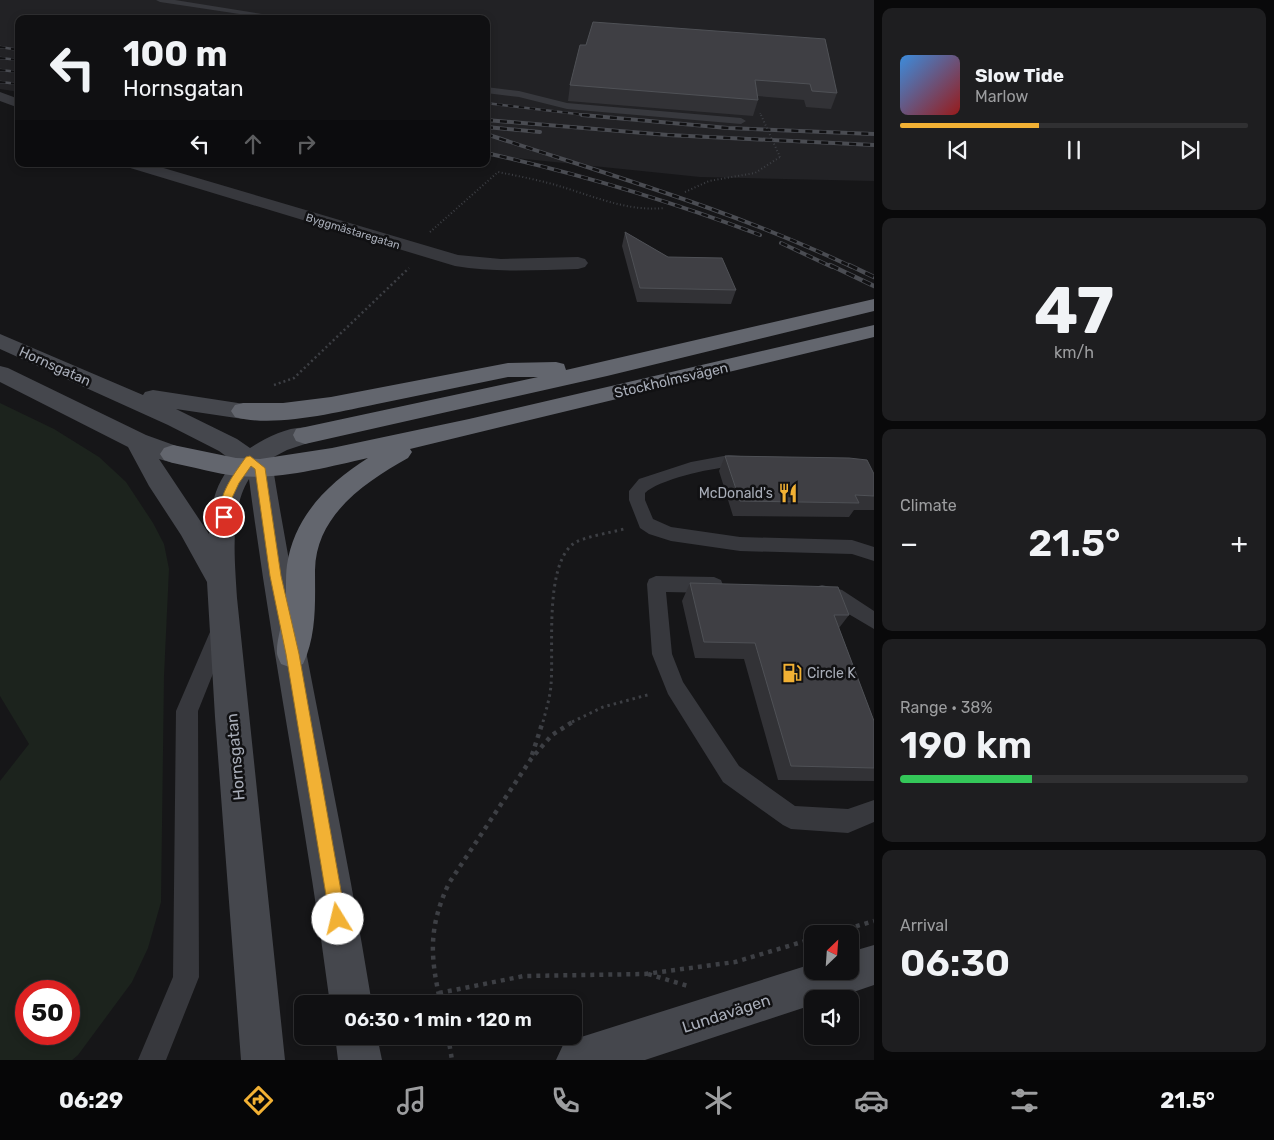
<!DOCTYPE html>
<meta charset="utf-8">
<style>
body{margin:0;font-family:Rubik,sans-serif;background:#1e1e20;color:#f1f3f6;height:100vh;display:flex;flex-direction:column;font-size:19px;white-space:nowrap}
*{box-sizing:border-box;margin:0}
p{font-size:16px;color:#9c9d9f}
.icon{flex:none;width:28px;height:28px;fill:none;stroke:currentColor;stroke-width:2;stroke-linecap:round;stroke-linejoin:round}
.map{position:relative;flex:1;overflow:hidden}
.details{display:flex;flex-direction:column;gap:8px;padding:8px;background:#09090a;width:400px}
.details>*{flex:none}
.guide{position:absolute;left:15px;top:15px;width:475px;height:152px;border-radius:10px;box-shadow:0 2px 8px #0003,0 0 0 1px #303032;background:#101012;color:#f1f3f6;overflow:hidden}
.needle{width:32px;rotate:25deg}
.buttons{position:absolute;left:804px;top:925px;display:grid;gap:10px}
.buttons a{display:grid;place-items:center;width:55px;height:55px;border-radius:10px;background:#101012;box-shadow:0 2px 8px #0003,0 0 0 1px #303032;font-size:25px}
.speed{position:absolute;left:15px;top:980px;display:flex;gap:10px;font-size:25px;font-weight:700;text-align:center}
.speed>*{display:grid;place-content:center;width:65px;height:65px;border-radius:50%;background:#101012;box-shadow:0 2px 8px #0003,0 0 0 1px #303032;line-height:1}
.speed .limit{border:8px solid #d22;background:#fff;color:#111}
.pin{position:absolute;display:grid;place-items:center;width:42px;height:42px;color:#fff;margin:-21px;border:2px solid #fff;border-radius:50%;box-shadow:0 1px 5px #0007}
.me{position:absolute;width:55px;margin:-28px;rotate:351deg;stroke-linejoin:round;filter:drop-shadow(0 0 4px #0008)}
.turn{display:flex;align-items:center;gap:18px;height:105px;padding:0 25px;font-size:22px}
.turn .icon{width:65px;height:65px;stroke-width:2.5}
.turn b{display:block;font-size:35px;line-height:42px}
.lanes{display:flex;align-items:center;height:48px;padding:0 25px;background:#0003;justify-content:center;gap:25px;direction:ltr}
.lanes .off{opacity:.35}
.big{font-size:38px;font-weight:600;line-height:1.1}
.details .widget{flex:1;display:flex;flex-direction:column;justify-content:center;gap:8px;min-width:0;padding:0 18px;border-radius:10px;background:#1e1e20}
.details .dial{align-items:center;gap:0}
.dial b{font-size:65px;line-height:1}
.song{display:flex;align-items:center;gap:15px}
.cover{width:60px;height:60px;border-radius:8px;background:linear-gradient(135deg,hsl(210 70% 55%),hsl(0 70% 35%))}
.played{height:5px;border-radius:2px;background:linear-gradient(90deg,#f2b134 40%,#303032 40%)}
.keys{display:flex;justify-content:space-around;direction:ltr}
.heat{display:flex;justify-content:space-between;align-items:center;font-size:28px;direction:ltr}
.charge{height:8px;border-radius:4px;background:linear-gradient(90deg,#34c759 38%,#303032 0)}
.trip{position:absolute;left:294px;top:995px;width:288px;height:50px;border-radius:10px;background:#101012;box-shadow:0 2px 8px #0003,0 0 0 1px #303032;font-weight:600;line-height:50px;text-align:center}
.tabs{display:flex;height:80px;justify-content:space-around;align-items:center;background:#060607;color:#9c9d9f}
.tabs .icon{width:35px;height:35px}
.tabs .current{color:#f2b134}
.tabs b{font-size:22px;color:#f1f3f6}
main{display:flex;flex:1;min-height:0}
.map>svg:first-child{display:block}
</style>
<main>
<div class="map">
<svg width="874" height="1060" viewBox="0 0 874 1060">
<rect width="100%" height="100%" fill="#161618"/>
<path fill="#222225" d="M0 0H874V181L700 177 486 155V19H19V92L0 89Z"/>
<path fill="#1c231d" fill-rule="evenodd" d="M0 403 54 429 99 457 126 482 153 523 164 544 169 569 164 676 161 902 148 948 132 982 78 1055 72 1060H0V781L29 744 0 696ZM26 991H69V1034H26Z"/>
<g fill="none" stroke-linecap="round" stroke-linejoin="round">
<g stroke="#3d3f44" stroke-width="2" stroke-dasharray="1 2.5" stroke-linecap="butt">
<path d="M685 192 709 181 755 173 780 157"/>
<path d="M430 232 498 172C518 176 539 180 559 186 593 196 628 212 664 208"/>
</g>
<path stroke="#3d3f44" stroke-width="2.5" stroke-dasharray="2 3" stroke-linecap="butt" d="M274 385 294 378 409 268"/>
<g stroke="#3d3f44" stroke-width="3" stroke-dasharray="2.5 4" stroke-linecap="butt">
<path d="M543 722C546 710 550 698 551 685 554 650 544 567 573 544 579 538 613 532 624 529"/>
<path d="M572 722 603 707 651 694"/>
</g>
<g stroke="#3d3f44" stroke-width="4.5" stroke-dasharray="4 5" stroke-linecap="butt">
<path d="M532 755 543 721"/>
<path d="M830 934 874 921"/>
<path d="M648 974 688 986"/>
<path d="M439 993 524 976 645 974 735 962 812 939"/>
<path d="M441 1004C430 957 428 928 449 883L531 759 552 735 574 721"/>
<path d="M448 1036 452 1060"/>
</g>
<g fill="#37383d" fill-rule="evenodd">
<path d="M156 0H175L293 19H272L160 2Z"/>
<path d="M486 87 519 91 567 103 741 118 746 121 741 124 567 109 519 97 486 93Z"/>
<path d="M729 455 753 457 755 461 753 465C745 467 738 466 730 467 710 468 658 480 645 493V500L653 519 671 527 740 537 852 540 874 547V561L852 554 740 551 671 541 649 534 640 528 629 500V491L639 479 691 462Z"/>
<path d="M656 576 714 577 721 580 723 585 721 590 714 593 666 592 672 654 683 682 739 766 795 806 848 809 874 800V822L848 833 791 829 783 825 723 782 668 694 652 654 647 584 649 579Z"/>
<path d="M822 585 842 590 874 611V629L830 603 815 599 813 593 815 587Z"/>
<path d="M220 623 227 625 230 631 198 711 199 977 166 1060H138L173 977 176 711 213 625Z"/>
</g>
<g fill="#37383d" fill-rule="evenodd">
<path d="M0 92 19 99V108L0 101Z"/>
<path d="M125 164H150L458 255 501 259 578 257 585 259 588 263 585 267 578 269C537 270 496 273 455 266L127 167Z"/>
</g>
<g fill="#45474d" fill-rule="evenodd">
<path d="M0 334 143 395 145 392 153 390 251 405 255 411 251 417 243 419 176 409 237 439 250 448C267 437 294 423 314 429L317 435 314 441 287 450 268 460 273 468C302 647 343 824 372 1004H330C307 828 272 655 249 479 229 510 235 563 237 598L285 1060H241L215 717 207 582 181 535 149 486 128 447 0 382V366L8 368 146 435 182 448 186 454 182 460 173 463 159 459 209 534C211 505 214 485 234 462L219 451 168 425 0 349Z"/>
<path d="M874 945V985L833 999H812V1005L645 1060H556L563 1045 578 1038 812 964V971H850V952Z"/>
<path d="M335 1036H377L382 1060H338Z"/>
</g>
<g fill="#63666e" fill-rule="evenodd">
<path d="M874 299V311L607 376 305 444 296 441 293 435 296 429 538 377H508C464 386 421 395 377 404 338 412 274 428 235 417L231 411 235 405 243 403H283L331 397 508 363 556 362 564 364 566 370Z"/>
<path d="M874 325V337L410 449 412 452 408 458C365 482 316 515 315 570 315 601 317 635 303 664L292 668 281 664C280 661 277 656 277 653 276 641 283 621 285 608 287 593 285 579 287 565 294 517 328 483 368 458 328 467 279 480 238 476 216 474 194 467 173 463L164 460 160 454 164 448 173 445 236 458 260 459 332 448 469 419Z"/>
</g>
<defs>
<g id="rail-far2">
<path d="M0 47 19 50"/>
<path d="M0 58 19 60"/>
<path d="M0 70 19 72"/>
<path d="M0 82 19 84"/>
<path d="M486 103 594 116"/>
</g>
<g id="rail-far1">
<path d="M582 115 728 128 874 134"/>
<path d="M486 120 668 135 874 145"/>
<path d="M486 127 540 132"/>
<path d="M486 134C609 175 735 211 852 267"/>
<path d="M486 153C580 174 670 201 760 235"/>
<path d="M781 243 832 267"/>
</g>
<g id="rail">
<path d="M830 265 874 286"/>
<path d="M849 265 874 277"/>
</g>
</defs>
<use href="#rail-far2" stroke="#4a4c52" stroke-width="2.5"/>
<use href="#rail-far1" stroke="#4a4c52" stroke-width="4"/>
<use href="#rail" stroke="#4a4c52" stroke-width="4.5"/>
<use href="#rail-far2" stroke="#111113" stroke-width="2" stroke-dasharray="5.5" stroke-linecap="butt"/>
<use href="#rail-far1" stroke="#111113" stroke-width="2.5" stroke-dasharray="7" stroke-linecap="butt"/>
<use href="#rail" stroke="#111113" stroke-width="3" stroke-dasharray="9" stroke-linecap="butt"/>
<path stroke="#3d3f44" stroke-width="1" stroke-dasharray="1 2" stroke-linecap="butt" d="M760 113 761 116"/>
<path stroke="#3d3f44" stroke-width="2" stroke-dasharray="1 2.5" stroke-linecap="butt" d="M761 115 780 157"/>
</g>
<g fill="#323236">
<path d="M825 39 837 93 831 109 806 107 804 100 757 96 758 100 753 116 568 101 570 85 586 45Z"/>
<path d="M625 232 668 257 736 290 731 304 637 302 622 246Z"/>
<path d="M725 456 874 474V510H854L849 517 733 516 719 471Z"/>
<path d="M690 583 849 615 839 628 874 721V781L778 780 744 659 695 658 682 601Z"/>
</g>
<g fill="#3f3f44" stroke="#4f5156">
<path d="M593 22 825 39 837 93 812 91 810 84 755 80 758 100 570 85 580 45H586Z"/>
<path d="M625 232 668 257 722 258 736 290 640 288Z"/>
<path d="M725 456 849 458 867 460 874 474V496L855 495 859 503 740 501Z"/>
<path d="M690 583 838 587 849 615H834L874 721V768L791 766 755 643 704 642Z"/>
</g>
<path fill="#f2b134" stroke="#9d7322" d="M250 456 265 468 281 576 299 654 346 919 344 925 338 927 332 925 330 919 286 654 270 576 255 469 251 466 239 483 231 500 228 520 224 521 218 517C221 491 231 478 246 457Z"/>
<defs>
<symbol id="restaurant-bare" viewBox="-9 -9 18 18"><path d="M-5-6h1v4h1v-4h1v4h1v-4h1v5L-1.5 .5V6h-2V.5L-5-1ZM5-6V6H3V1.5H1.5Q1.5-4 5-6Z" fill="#f2b134" stroke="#111113" stroke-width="2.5" paint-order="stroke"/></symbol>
<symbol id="fuel-bare" viewBox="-9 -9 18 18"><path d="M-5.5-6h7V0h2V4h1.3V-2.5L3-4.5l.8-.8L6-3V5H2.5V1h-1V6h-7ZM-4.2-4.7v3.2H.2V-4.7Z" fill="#f2b134" stroke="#111113" stroke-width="2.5" paint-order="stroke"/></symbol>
</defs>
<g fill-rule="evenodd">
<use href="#restaurant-bare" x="774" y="479" width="28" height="28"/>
<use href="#fuel-bare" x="778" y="659" width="28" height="28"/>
</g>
<g text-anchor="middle" stroke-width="5" stroke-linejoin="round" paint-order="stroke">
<g font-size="11" fill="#a8adb8" stroke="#111113">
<text transform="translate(353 231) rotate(17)" y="4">Byggmästaregatan</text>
</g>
<g font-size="14" fill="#a8adb8" stroke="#111113">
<text transform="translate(55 366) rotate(24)" y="5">Hornsgatan</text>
<text transform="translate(671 380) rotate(-13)" y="5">Stockholmsvägen</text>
</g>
<g font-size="14" fill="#a8adb8" stroke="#111113" text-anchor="end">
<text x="773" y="498">McDonald's</text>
<text x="807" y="678" text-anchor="start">Circle K</text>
</g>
<g font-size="16" fill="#a8adb8" stroke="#111113">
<text transform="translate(235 757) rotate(-95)" y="6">Hornsgatan</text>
<text transform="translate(726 1013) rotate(-18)" y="6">Lundavägen</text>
</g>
</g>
</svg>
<div class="buttons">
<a><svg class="needle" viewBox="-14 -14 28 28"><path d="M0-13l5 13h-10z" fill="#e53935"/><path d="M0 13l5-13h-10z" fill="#9c9d9f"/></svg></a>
<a><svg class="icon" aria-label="sound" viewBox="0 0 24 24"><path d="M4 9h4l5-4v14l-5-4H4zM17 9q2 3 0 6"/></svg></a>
</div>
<div class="speed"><div class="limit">50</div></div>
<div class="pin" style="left:224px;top:517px;background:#d93025"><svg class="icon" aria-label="arrive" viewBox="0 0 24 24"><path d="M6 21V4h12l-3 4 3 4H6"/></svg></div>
<svg class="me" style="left:338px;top:919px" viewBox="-20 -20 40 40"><circle r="19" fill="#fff"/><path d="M0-13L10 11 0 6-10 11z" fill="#f2b134"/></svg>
<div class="trip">06:30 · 1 min · 120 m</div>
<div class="guide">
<div class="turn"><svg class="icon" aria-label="left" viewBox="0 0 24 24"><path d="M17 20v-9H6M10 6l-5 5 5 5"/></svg><div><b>100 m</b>Hornsgatan</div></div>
<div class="lanes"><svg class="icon" aria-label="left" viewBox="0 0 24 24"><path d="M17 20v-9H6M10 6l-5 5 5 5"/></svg><svg class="icon off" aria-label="ahead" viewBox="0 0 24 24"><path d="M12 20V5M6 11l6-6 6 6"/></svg><svg class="icon off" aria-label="right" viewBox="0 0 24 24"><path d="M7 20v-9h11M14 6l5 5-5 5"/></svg></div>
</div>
</div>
<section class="details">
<div class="widget">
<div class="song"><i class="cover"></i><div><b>Slow Tide</b><p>Marlow</p></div></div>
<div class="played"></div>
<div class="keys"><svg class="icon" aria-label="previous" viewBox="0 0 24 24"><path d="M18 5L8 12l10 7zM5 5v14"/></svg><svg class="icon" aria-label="pause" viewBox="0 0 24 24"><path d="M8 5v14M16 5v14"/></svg><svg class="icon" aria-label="next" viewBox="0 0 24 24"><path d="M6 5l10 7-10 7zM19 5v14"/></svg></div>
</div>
<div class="widget dial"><b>47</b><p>km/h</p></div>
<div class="widget"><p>Climate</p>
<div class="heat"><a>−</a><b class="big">21.5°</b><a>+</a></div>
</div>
<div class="widget"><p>Range · 38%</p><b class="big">190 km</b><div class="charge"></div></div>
<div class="widget"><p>Arrival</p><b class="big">06:30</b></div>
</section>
</main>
<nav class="tabs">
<b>06:29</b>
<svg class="icon current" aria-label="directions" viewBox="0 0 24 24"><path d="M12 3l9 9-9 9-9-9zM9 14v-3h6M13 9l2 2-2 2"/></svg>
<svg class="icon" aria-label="music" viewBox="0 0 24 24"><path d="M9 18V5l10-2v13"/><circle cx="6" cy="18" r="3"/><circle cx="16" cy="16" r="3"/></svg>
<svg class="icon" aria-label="phone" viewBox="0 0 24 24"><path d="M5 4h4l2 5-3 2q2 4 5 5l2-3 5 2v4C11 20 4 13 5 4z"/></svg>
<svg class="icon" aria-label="climate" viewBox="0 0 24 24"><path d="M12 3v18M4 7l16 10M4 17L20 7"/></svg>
<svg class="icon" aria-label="car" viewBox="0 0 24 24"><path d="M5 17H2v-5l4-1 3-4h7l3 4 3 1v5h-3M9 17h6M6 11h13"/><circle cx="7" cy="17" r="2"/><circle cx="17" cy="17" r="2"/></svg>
<svg class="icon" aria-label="filters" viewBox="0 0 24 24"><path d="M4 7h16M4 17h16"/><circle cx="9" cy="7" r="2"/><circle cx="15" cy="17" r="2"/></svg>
<b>21.5°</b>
</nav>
